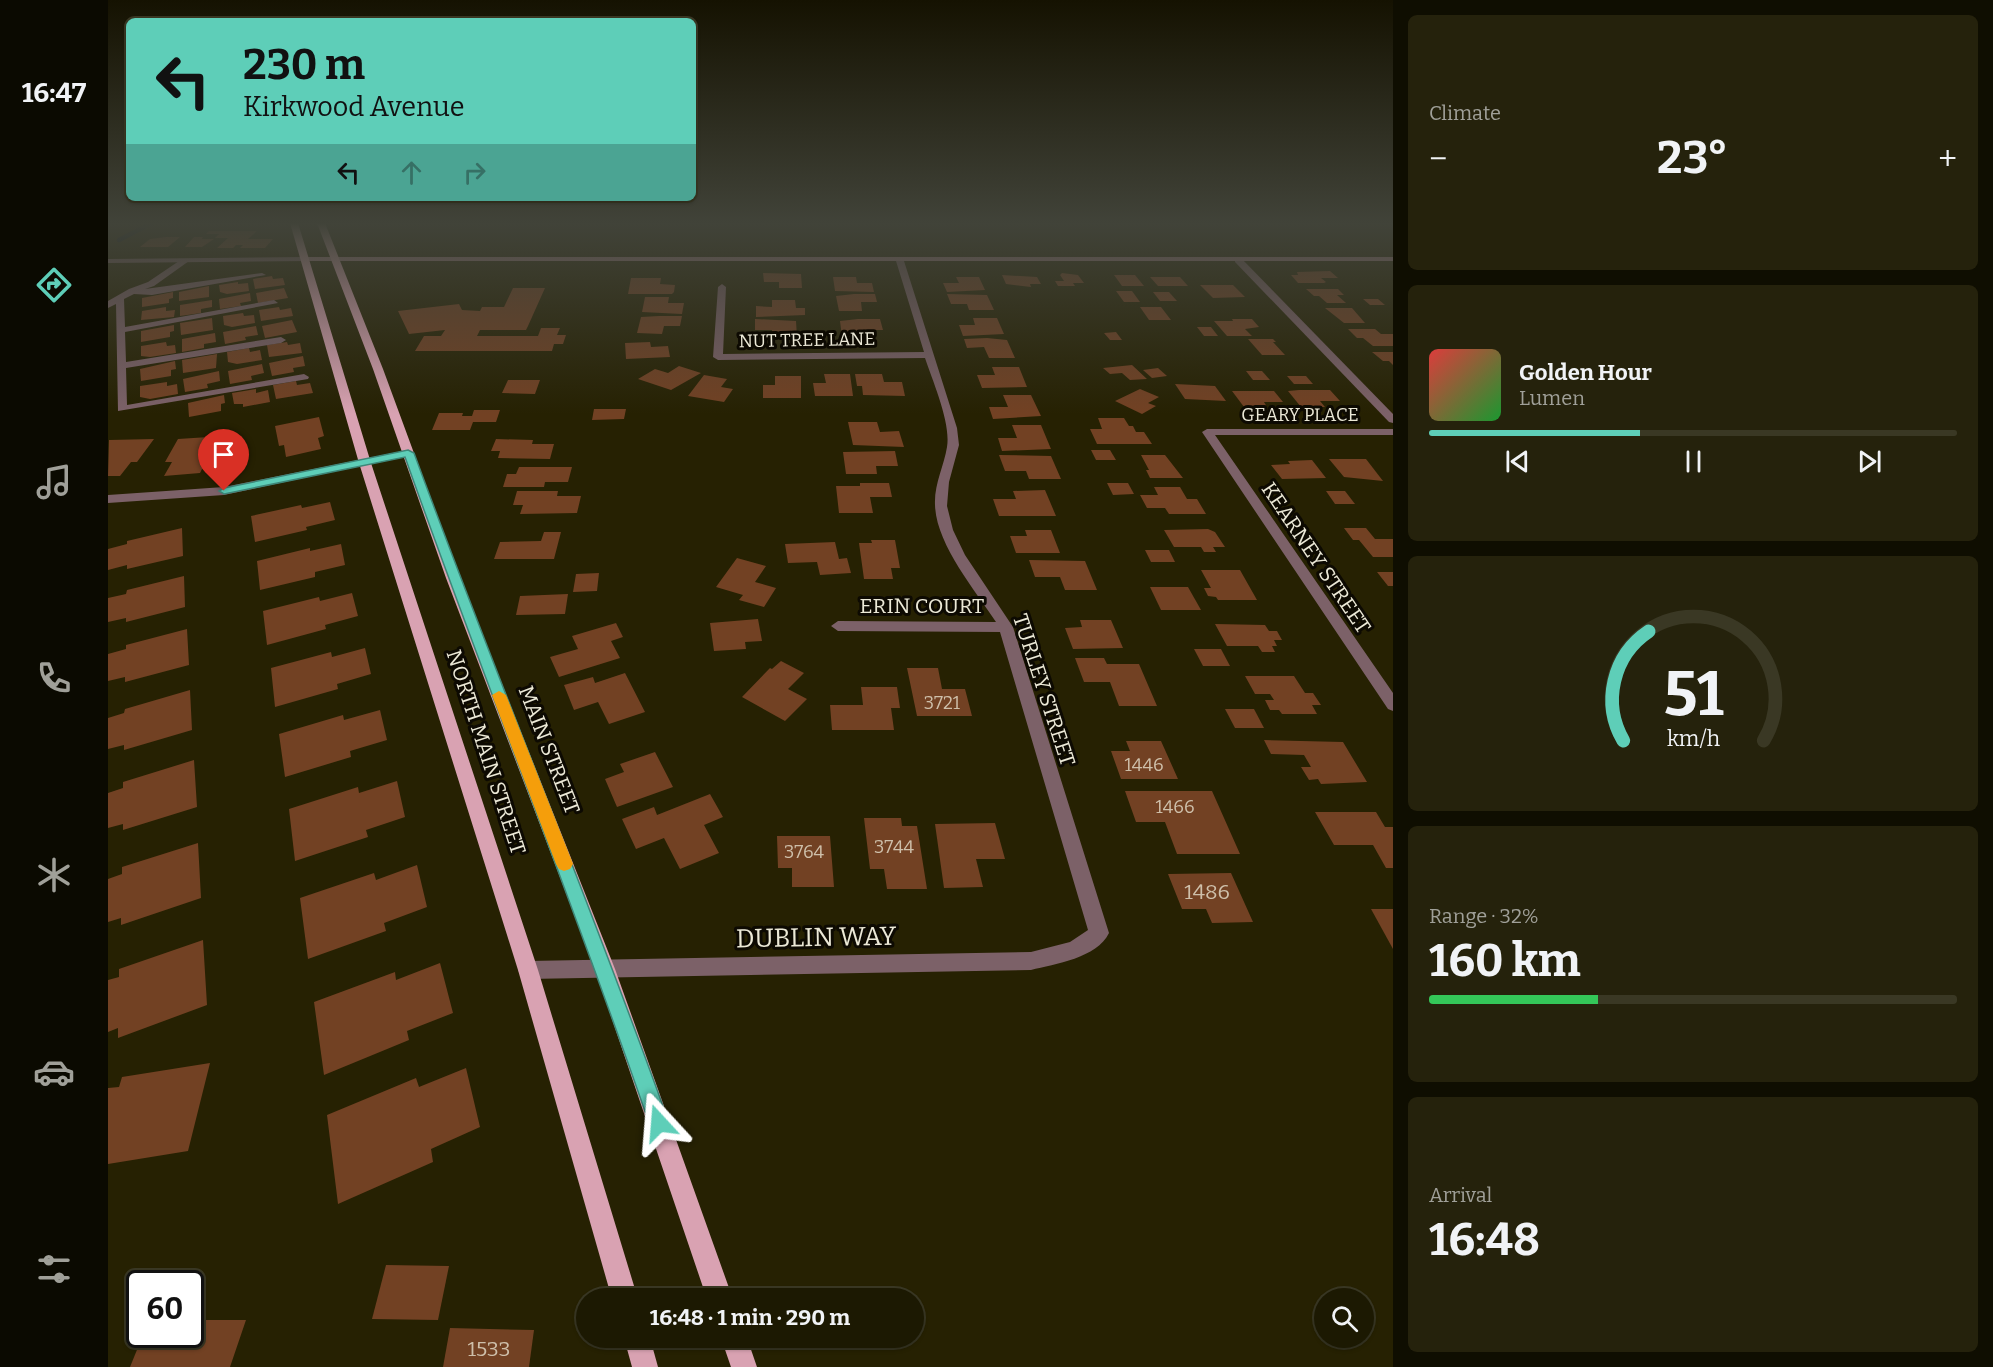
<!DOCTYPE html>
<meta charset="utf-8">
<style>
body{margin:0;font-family:Bitter,serif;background:#25220c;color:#f1f3f6;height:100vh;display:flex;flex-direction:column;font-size:22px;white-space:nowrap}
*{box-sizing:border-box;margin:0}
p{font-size:20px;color:#a0a099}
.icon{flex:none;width:33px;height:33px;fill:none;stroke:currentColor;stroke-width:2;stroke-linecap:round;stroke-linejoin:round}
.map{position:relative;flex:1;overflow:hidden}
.panel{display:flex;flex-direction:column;gap:15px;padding:15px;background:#0f0e01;width:600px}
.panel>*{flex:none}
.guide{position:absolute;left:18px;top:18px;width:570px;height:183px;border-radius:9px;box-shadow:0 2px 4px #0004,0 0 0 2px #3a3824;background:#5eceb8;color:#111;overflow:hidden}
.buttons{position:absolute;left:1206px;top:1288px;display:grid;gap:12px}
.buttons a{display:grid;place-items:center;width:60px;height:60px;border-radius:50%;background:#1c1902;box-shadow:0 2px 4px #0004,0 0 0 2px #3a3824;font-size:30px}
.speed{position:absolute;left:18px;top:1270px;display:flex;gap:12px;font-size:30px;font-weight:700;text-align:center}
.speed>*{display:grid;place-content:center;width:78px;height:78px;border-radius:50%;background:#1c1902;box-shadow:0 2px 4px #0004,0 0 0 2px #3a3824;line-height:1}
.speed .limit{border:3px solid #111;border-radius:9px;background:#fff;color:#111}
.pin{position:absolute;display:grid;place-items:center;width:51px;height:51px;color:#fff;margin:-62px -26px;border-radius:50% 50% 50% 0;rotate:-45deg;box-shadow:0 0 6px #0007}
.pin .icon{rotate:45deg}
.me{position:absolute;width:66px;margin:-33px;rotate:341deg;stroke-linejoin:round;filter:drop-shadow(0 0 4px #0008)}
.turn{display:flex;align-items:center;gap:21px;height:126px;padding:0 18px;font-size:27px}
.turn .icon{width:78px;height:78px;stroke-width:2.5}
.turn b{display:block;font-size:42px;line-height:51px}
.lanes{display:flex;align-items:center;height:57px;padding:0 18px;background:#0003;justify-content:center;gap:30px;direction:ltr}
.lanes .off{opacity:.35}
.big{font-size:45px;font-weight:700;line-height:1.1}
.panel .card{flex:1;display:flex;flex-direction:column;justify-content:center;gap:9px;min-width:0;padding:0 21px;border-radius:9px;background:#25220c}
.panel .dial{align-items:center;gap:0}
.dial svg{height:156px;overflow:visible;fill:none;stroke:#3a3824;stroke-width:7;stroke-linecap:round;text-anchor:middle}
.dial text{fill:#f1f3f6;stroke:none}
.song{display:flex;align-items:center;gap:18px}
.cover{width:72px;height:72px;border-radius:9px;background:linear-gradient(135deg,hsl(0 70% 55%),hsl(130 70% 35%))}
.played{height:6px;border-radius:3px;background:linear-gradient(90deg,#5eceb8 40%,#3a3824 40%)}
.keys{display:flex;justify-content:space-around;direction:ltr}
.heat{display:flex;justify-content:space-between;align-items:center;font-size:33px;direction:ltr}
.charge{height:9px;border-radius:4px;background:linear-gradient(90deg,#34c759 32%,#3a3824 0)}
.trip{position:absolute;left:468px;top:1288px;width:348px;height:60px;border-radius:30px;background:#1c1902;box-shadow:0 2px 4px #0004,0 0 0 2px #3a3824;font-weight:700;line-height:60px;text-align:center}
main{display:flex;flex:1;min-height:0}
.tabs{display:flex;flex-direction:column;width:108px;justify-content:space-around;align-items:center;background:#0b0a01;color:#a0a099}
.tabs .icon{width:42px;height:42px}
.tabs .active{color:#5eceb8}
.tabs b{font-size:27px;color:#f1f3f6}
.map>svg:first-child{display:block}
</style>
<main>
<nav class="tabs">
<b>16:47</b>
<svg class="icon active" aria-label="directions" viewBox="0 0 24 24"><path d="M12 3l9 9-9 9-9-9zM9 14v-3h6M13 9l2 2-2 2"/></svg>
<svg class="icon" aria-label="music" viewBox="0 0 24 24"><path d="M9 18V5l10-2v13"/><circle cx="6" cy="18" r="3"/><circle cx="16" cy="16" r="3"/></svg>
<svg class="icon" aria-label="phone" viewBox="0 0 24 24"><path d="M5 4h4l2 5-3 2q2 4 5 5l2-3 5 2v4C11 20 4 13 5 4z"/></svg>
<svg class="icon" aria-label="climate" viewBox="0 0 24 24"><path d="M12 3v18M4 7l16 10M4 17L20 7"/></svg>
<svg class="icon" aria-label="car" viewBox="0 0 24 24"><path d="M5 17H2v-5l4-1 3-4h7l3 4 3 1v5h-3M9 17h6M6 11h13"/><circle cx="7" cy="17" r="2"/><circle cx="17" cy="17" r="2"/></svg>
<svg class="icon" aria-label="filters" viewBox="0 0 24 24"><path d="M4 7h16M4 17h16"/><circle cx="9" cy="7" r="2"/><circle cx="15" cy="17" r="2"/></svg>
</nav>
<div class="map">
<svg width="1285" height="1367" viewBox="0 0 1285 1367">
<rect width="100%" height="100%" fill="#262102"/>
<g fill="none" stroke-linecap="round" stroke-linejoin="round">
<path stroke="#000e20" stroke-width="4.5" d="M11 240 44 223"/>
</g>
<g fill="#724123">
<path d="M101 231H149L140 239H165L157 248H132L135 245H128L125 248H109L120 238H107L111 234H98Z"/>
<path d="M58 237H72L60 247H32L42 239Z"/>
<path d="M86 237H95L94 239H106L94 247H77Z"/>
<path d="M1222 271 1230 278H1213L1218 282 1216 283H1190L1183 275H1190L1189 272Z"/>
<path d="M655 273 693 274 694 288H671V282H656Z"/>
<path d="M954 273 970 275 976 283H965L967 286H950L947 281H956L952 275Z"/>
<path d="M894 275 929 277 933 284H922L923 287 898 284Z"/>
<path d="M1006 275H1027L1036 286H1014Z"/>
<path d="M164 276 165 279 175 278 177 285 147 289 145 279Z"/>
<path d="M725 277H748L749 283H764L766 292 727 291Z"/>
<path d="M848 277H871L877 290 839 292 835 283H851Z"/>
<path d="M1042 277H1072L1080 286H1050Z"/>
<path d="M523 278H553L552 284 567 285 566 292 564 294H520Z"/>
<path d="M130 282V284L140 283 141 291 119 294 112 292 111 285Z"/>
<path d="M1092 285H1125L1137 297 1105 298Z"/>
<path d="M101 286V297L71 301V292Z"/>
<path d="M176 288 180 298 150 303 148 293Z"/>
<path d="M405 288H437L420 326 418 330H372L369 336H430L433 328H452L449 335H458L455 344H446L444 351H307L316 336H333L337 330 301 334 290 311 351 304 354 310 372 311 374 307H396Z"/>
<path d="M1198 289H1230L1236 295H1229L1238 303H1219L1211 296H1206Z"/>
<path d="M1008 291H1024L1032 302H1016Z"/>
<path d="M65 292V298L61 299V303L34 307V298Z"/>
<path d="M1045 292H1061L1069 301H1052Z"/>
<path d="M142 293 143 301 132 303 133 306 112 309 111 299Z"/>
<path d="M746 294H767L769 302H753L754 311H731L728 296Z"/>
<path d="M839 294 879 295 886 310H861L859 304H843Z"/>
<path d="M537 297H561L560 303H576L574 314 534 312Z"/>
<path d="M1255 299H1270L1277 305H1262Z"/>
<path d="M104 300V307L93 309V313L72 316V305Z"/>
<path d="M664 300H687L688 308H697V315L648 317V306L664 307Z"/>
<path d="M58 307V311L67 310 66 317 33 320 34 311Z"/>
<path d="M171 307 172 310 183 308 185 316 153 321 151 310Z"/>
<path d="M1032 307H1053L1063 320H1041Z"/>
<path d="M1217 308H1244L1257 323H1236Z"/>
<path d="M135 313 136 316 146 315 147 323 124 327 116 325 115 316Z"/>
<path d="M551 316H574L572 326H556L554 334 529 333 533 317Z"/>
<path d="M104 318 105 330 73 335 72 323Z"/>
<path d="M865 318H889L896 334 855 336 851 325H867Z"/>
<path d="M647 319 688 321 689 337H664V330H647Z"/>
<path d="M750 319H772L775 330H758L760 337H734L732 321Z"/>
<path d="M1124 319H1144L1151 327 1137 329 1144 336H1119L1106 321H1125Z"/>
<path d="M184 320 189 332 157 338 154 326Z"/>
<path d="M66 325V331L62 332V337L33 342V331Z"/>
<path d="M148 326 150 335 137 337 138 340 117 344 115 332Z"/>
<path d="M1089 327H1103L1110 336H1096Z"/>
<path d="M1240 329H1267L1273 334H1285V346H1265L1255 338H1249Z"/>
<path d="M1008 332 1014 340H1002L996 333Z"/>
<path d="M107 333 108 342 96 344V348L74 352V339Z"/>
<path d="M879 338 899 340 907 358H881L876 347 859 348 856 339Z"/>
<path d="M1140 339H1165L1168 342H1165L1177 355H1154Z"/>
<path d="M58 342 59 346 67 345 68 353 42 357 33 356V346Z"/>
<path d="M179 342 180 345 192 343 194 353 161 357 159 345Z"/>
<path d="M542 342 543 347 560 346 562 357 518 359 517 343Z"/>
<path d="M141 348 142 352 152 350 154 360 129 364 120 362 119 352Z"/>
<path d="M1264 352H1285V365L1281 361H1275Z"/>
<path d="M109 354 108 368 75 373 74 360Z"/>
<path d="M195 356 197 366 185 368 186 372 164 376 161 363Z"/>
<path d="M67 361 68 369 63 370V376L33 381 32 369Z"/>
<path d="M154 364 156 373 143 376 144 380 122 384 120 371Z"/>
<path d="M1024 365 1039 379 1022 380 1014 373 1002 374 995 368Z"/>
<path d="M571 366 593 373 563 390 530 379 547 369 560 373Z"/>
<path d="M884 367H911L919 387 874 388 869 375H887Z"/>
<path d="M1050 368 1059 376 1044 378 1035 370Z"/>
<path d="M111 371 112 381 99 384 100 388 77 392 75 379Z"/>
<path d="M1138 371H1154L1162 380H1145Z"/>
<path d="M716 374H742L745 396H707L705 383H718Z"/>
<path d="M747 374H774L776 382H794L797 396 755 395 754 386H749Z"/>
<path d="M596 375 619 379 613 387 625 389 616 402 580 396Z"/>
<path d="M667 376H693V398H655V385H667Z"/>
<path d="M1179 376H1198L1205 384H1186Z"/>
<path d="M400 380H432L427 394 394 393Z"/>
<path d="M188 381 189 385 202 383 205 393 168 399 165 385Z"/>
<path d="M59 382V386L69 384 70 394 42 399 32 397V386Z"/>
<path d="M1067 384 1107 386 1118 401 1077 399Z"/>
<path d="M148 389V393L160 390 162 402 135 407V404H126L124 393Z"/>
<path d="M1032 389 1051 397 1040 403 1048 406 1034 414 1007 401Z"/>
<path d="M1191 390H1222L1232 401H1212L1217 407H1193L1180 391Z"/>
<path d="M1124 391H1166L1175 402H1156L1159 407H1136Z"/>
<path d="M116 395 117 403 113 404V411L81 417 80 403Z"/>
<path d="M895 395H923L933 416 885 419 881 407H900Z"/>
<path d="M486 409H518L516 419 484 420Z"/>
<path d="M366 410H392L388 422H365L362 430H324L331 413H355L354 416H364Z"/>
<path d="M211 417 216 436 210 438 213 449 178 457 176 445 171 446 167 426Z"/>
<path d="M990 418H1016L1021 426H1025L1028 432H1036L1044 444H989L982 429H994Z"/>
<path d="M740 422H769L772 432 791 431 796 447 745 445Z"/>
<path d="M904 425H933L943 449 894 451 890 438H909Z"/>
<path d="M116 436 104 459H99L92 473 56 476 64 462H57L70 439Z"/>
<path d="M46 439 29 462H23L12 476H0L1 440Z"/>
<path d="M388 439 425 440 424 444H446L442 459 390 458 392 451H383Z"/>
<path d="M983 450H1002L1008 460H988Z"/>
<path d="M787 451 790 466H768L769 474H738L735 452Z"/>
<path d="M891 455 943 456 953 479H921L918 471H897Z"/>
<path d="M1033 455H1057L1075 478H1042L1038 470H1041Z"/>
<path d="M1221 459H1258L1275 481 1236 477Z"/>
<path d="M1204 460 1218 478 1174 479 1163 465 1182 464 1180 461Z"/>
<path d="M411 467H464L460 482H437L436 487H395L399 474H408Z"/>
<path d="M752 483H781L784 497H762L765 513H731L728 486H752Z"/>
<path d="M999 483H1020L1026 494 1005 495Z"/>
<path d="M1046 487H1072L1079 499H1089L1098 514H1061L1057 508H1039L1032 495H1050Z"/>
<path d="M937 490 948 516H891L885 499H908L905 491Z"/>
<path d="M409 491H450L449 496H473L469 513 412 514 415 505H405Z"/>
<path d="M1218 491H1237L1247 504H1227Z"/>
<path d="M222 502 227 520 198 527 199 530 147 542 143 516 193 505 194 508Z"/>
<path d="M74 528 75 556 19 569V565L0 570V549L19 544V541Z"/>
<path d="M1236 528H1258L1267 539H1285V557H1265L1251 540H1245Z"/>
<path d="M1100 529 1107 532 1117 547H1105L1108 552H1096L1093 547H1066L1056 530Z"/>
<path d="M917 530H943L952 553H908L902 536H919Z"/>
<path d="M436 532H453L446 559H386L392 542 433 541Z"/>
<path d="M763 540H787L792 568H783L785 579H756L751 543H764Z"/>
<path d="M727 542 731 559 739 558 743 573 712 575 709 562 680 563 677 544Z"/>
<path d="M233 544 237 565 207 572V577L152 590 149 561 202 548V551Z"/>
<path d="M1037 550H1061L1067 562H1043Z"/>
<path d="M629 558 658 566 647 582 668 588 656 607 631 600 635 595 608 587Z"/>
<path d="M921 560 977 561 989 590H957L952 577H927Z"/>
<path d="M1093 570H1132L1149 600H1110L1108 597 1100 596 1096 588H1103Z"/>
<path d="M1269 572H1285V586H1280Z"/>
<path d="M491 573 489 591 465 592 468 574Z"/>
<path d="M76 576 77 607 18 622V618L0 622V598L18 594 19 590Z"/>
<path d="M1042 587H1080L1093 610H1053Z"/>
<path d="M244 593 250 616 217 625 218 629 159 645 155 611 211 597 212 601Z"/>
<path d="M460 594 457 614 408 615 412 596Z"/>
<path d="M650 619 654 641 637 642 638 649 606 651 602 623Z"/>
<path d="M972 620H1003L1015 648 965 649 957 628 974 627Z"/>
<path d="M508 623 515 637 503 641 512 658 451 677 442 657 470 649 464 636Z"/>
<path d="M1107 624 1157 625 1161 631H1169L1174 640H1166L1169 646H1164L1167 652H1154L1150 646H1119Z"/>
<path d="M79 629 81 665 17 682V677L0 681V654L18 649V645Z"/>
<path d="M257 648 263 674 229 684 230 689 167 707 163 668 223 652 224 657Z"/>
<path d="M1086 649H1113L1122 666H1095Z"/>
<path d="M967 658H996L999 664H1031L1049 706H1011L1002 682H976Z"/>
<path d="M673 661 696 673 680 689 699 699 677 721 634 697 662 668 664 669Z"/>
<path d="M799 668H830L834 689H857L864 716H809Z"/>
<path d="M517 673 537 712 501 724 490 702 466 710 456 685 485 677 487 683Z"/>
<path d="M1137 676H1186L1197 693H1205L1213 705H1204L1209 714H1174L1171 710H1162L1157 700H1166L1162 694H1147Z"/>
<path d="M753 687H789L792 708H783L786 730H724L722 705H755Z"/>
<path d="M82 690 84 730 16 750V745L0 749V718L16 713 17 709Z"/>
<path d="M1117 709H1146L1156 728H1127Z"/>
<path d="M272 710 279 740 242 751 243 757 177 777 171 734 235 715 236 720Z"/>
<path d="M1156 740 1235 742 1259 782 1213 784 1210 779 1201 780 1193 767H1203L1196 755 1163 754Z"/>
<path d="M1018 741H1053L1070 779H1013L1003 751H1022Z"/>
<path d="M547 752 565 787 509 807 497 779 516 772 512 764Z"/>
<path d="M86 760 89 807 15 830V824L0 828V793L15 788V782Z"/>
<path d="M289 781 297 817 258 830 260 837 187 861 181 809 250 787 251 793Z"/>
<path d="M1017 791H1104L1132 854H1069L1057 822H1028Z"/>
<path d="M602 794 615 817 596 825 611 853 572 869 556 838 528 849 514 819 546 807 549 815Z"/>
<path d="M1207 812H1268L1277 827H1285V868H1278L1265 845H1226Z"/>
<path d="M756 818H793L794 826H809L819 889H779L776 869H762Z"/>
<path d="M887 823 897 859H868L875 887 836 888 827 824Z"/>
<path d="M669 836H722L726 887H684V868H670Z"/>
<path d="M90 843 93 898 13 925V918L0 922V879L14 874V867Z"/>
<path d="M309 865 319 907 276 923 278 931 200 959 192 898 266 873 268 880Z"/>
<path d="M1123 873 1145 922 1104 923 1098 909H1074L1060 874Z"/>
<path d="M1263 909H1285V949Z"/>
<path d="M95 940 99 1005 10 1038V1028L0 1032V980L11 977V969Z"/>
<path d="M332 963 345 1013 299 1031 301 1040 216 1075 206 1002 287 972 288 980Z"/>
<path d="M102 1063 80 1151 0 1164V1088L11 1087 14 1077Z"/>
<path d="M358 1068 372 1127 323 1149 325 1162 230 1204 219 1115 308 1078 311 1087Z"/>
<path d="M278 1265 341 1266 330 1320 264 1319Z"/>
<path d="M82 1320H138L122 1367H22L35 1335H82Z"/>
<path d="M342 1328 426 1330 421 1367H335Z"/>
</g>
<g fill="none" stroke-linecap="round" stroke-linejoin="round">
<g fill="#7c6168" fill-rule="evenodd">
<path d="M1127 258H1133L1285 414V423L1281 422 1127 262Z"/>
<path d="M74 259 81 261 46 286 37 289 154 273 158 275 44 295 26 294 16 299 17 327 166 300 170 303 17 332 18 362 173 337 178 340 173 343 18 368 19 405 196 374 201 377 200 379 10 411 8 304 0 308V301L21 289 40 282Z"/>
<path d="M792 259 796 261 849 428 851 445 841 482 839 506 845 530 857 555 905 627 1001 933C989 958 947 964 923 970L420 979 413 976 410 970 413 964 420 961 923 952 962 942 980 930 892 632 730 631 723 626 730 621 888 622C867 590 828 544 827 505 826 484 836 466 839 447 843 423 825 382 817 358L610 360 605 357 610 287 614 284 618 287 615 354 816 352 788 261Z"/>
<path d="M1099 429H1285V435H1107L1285 693V711L1280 709 1094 432Z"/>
<path d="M300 450 304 451V455L116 495 0 503V495L116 487Z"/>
</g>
<path fill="#7c6168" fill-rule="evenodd" d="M196 257H199V261L0 263V259Z"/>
<rect fill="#b08692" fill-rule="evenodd" x="193" y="257" width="1092" height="4"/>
<g fill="#d9a2b2" fill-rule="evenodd">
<path d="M182 223H190L263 463 430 970 530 1299H504L410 970 251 463Z"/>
<path d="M209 223H217L275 369 352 578 507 969 625 1299H599L487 969 338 578 265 369Z"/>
<path d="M516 1338H542L550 1367H524Z"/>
<path d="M613 1338H639L649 1367H623Z"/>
</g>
</g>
<linearGradient id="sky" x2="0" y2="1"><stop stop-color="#151201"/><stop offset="0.54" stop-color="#414339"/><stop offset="1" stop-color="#414339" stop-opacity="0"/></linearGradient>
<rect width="1285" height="414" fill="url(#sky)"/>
<path fill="#5eceb8" stroke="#3d8678" stroke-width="1.5" d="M300 450 306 453C388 677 481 898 561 1123L558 1130 551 1133 544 1130 541 1123C464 899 376 680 297 457L116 494 111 491 116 488Z"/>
<path fill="#f59e0b" d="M391 691 398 695 465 864 462 869 456 871 451 869 448 864 384 695Z"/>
<g text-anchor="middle" stroke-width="6" stroke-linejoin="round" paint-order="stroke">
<g font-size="18" fill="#ece9d7" stroke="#0d0a02">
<text transform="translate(699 340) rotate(-1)" y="6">NUT TREE LANE</text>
<text x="1192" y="421">GEARY PLACE</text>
</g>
<g font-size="18" fill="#cebfaa">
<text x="834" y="709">3721</text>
<text x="1036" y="771">1446</text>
<text x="1067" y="813">1466</text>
<text x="786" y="853">3744</text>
<text x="696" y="858">3764</text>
</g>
<g font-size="21" fill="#ece9d7" stroke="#0d0a02">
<text transform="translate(1208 558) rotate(56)" y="7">KEARNEY STREET</text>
<text x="814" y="613">ERIN COURT</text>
<text transform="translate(936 690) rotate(72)" y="7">TURLEY STREET</text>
<text transform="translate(441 750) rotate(69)" y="7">MAIN STREET</text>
<text transform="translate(378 752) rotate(72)" y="7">NORTH MAIN STREET</text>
</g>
<g font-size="21" fill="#cebfaa">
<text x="1099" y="899">1486</text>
<text x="381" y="1356">1533</text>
</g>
<g font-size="26" fill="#ece9d7" stroke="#0d0a02">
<text transform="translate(708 937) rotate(-1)" y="9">DUBLIN WAY</text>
</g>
</g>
</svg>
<div class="buttons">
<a><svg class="icon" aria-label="search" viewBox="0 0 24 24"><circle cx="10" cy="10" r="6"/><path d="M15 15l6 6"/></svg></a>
</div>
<div class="speed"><div class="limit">60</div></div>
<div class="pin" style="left:116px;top:491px;background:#d93025"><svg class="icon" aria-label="arrive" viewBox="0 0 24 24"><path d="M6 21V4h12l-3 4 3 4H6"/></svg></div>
<svg class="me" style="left:551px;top:1123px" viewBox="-20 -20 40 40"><path d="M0-17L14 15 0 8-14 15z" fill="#5eceb8" stroke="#fff" stroke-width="4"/></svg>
<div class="trip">16:48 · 1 min · 290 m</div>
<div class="guide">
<div class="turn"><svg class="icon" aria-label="left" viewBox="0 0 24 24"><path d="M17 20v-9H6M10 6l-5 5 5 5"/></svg><div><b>230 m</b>Kirkwood Avenue</div></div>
<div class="lanes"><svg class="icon" aria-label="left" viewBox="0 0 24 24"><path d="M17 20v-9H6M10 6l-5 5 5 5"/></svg><svg class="icon off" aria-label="ahead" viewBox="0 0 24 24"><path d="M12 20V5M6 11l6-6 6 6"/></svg><svg class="icon off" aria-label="right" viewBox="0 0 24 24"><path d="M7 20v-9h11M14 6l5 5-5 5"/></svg></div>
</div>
</div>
<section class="panel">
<div class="card"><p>Climate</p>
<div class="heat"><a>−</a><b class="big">23°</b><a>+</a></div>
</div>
<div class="card">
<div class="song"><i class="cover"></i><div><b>Golden Hour</b><p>Lumen</p></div></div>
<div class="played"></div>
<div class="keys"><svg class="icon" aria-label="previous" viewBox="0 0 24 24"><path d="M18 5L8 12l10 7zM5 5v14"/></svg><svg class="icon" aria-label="pause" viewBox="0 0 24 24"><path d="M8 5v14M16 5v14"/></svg><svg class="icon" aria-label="next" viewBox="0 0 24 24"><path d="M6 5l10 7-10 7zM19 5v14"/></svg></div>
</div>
<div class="card dial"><svg viewBox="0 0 100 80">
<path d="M14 69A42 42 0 1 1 86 69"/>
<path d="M14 69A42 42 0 0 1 27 13" stroke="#5eceb8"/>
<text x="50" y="56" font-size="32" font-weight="700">51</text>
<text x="50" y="72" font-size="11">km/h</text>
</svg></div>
<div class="card"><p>Range · 32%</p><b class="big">160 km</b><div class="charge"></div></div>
<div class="card"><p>Arrival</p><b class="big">16:48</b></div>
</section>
</main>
